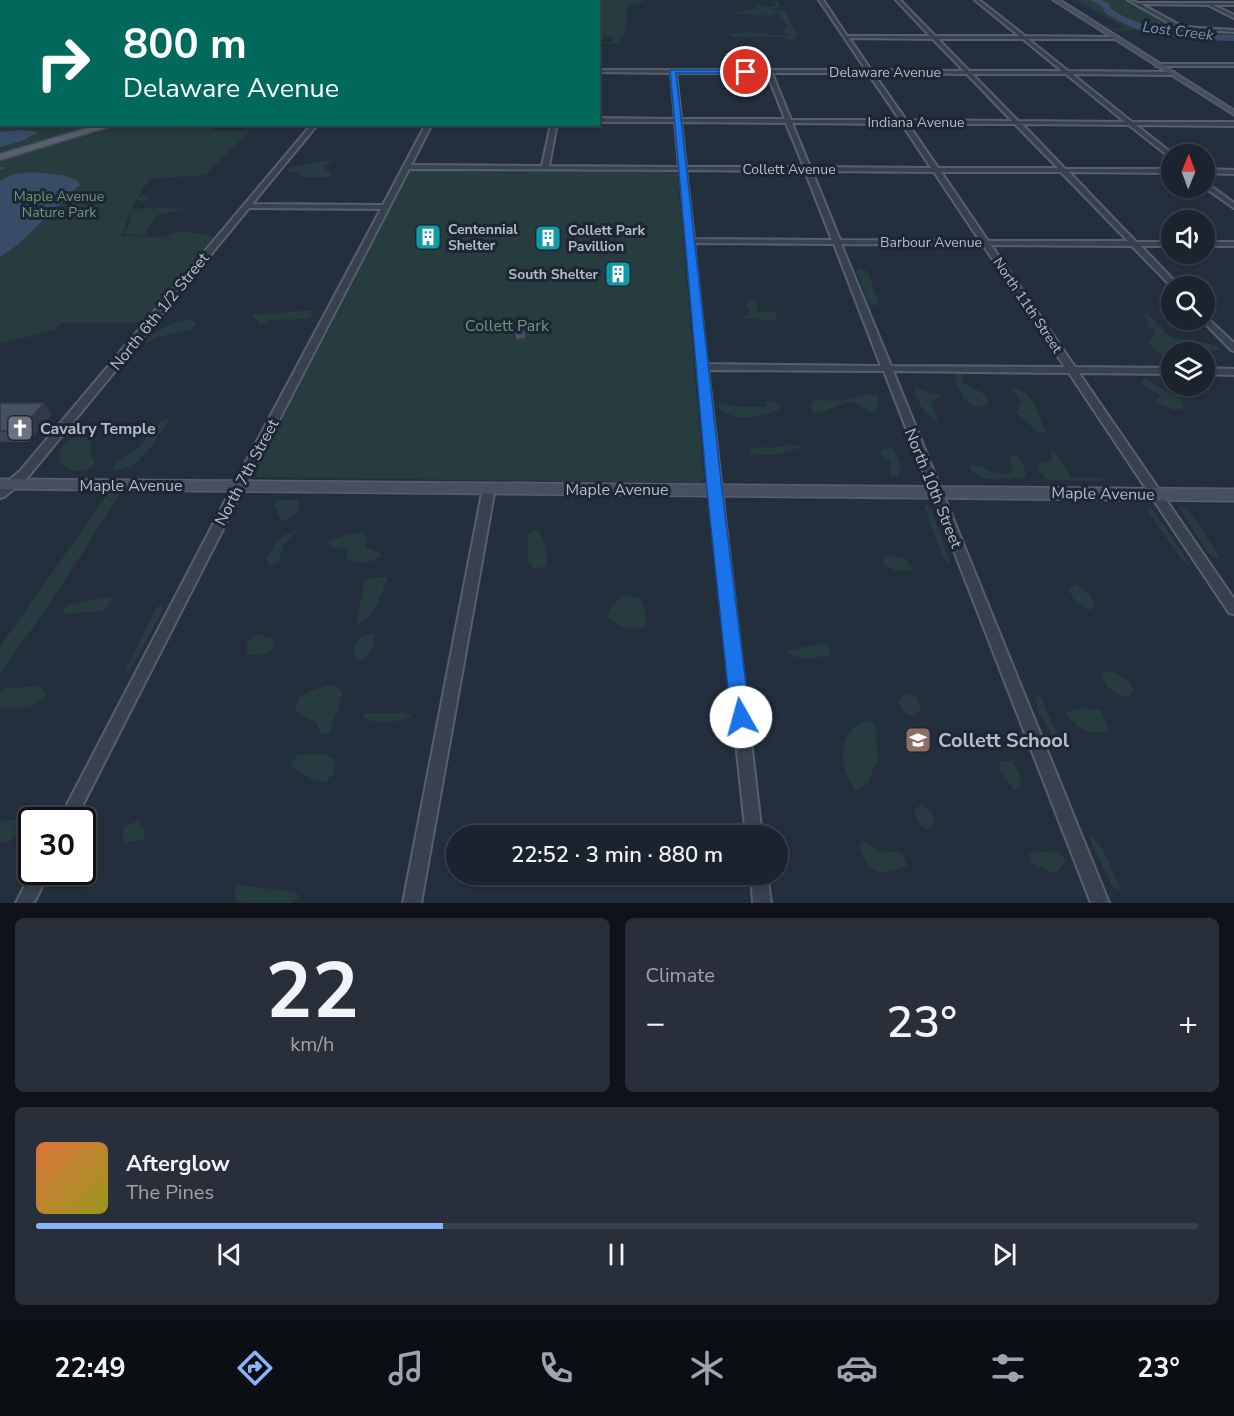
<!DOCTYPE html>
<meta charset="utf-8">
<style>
body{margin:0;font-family:"Nunito Sans",sans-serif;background:#282f3a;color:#f1f3f6;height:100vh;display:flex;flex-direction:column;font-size:22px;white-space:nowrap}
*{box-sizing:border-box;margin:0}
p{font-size:20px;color:#a0a4aa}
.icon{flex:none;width:33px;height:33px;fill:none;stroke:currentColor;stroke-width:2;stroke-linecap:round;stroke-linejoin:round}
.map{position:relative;height:903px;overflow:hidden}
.drawer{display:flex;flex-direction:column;gap:15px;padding:15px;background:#0f1319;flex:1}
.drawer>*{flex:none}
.guide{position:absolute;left:0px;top:0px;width:600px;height:126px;box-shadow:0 3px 9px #0003,0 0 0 2px #39404a;background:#00695c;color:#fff;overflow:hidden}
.needle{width:39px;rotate:1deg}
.buttons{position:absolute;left:1161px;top:144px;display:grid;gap:12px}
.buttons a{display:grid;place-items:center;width:54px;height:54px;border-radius:50%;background:#1b232e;box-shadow:0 3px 9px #0003,0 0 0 2px #39404a;font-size:30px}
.speed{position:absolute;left:18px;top:807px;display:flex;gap:12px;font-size:30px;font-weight:700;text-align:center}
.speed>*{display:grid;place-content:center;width:78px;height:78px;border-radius:50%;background:#1b232e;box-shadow:0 3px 9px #0003,0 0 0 2px #39404a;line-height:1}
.speed .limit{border:3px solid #111;border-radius:9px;background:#fff;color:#111}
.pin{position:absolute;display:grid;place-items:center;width:51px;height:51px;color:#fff;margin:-26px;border:3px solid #fff;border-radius:50%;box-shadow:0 2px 6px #0007}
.me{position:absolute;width:66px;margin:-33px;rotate:353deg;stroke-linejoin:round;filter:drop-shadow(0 0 4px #0008)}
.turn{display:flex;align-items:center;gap:21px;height:126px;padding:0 24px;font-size:27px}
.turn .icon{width:78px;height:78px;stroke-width:2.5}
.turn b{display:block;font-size:42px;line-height:51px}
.big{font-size:45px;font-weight:600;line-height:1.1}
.drawer .tile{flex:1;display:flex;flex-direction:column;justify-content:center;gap:9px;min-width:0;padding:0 21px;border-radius:9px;background:#282f3a}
.drawer .dial{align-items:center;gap:0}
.dial b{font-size:78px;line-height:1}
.song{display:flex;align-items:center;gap:18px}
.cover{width:72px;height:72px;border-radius:9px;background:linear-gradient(135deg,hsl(20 70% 55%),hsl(60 70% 35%))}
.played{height:6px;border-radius:3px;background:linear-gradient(90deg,#8ab4f8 35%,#39404a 35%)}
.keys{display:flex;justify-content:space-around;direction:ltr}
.heat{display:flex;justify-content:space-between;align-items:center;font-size:33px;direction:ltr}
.drawer .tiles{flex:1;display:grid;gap:15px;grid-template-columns:1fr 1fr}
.tile:last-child{grid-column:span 2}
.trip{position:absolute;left:446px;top:825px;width:342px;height:60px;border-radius:30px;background:#1b232e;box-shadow:0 3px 9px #0003,0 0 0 2px #39404a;font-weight:600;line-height:60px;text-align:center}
.dock{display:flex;height:96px;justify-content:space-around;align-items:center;background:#0b0e12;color:#a0a4aa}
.dock .icon{width:42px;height:42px}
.dock .selected{color:#8ab4f8}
.dock b{font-size:27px;color:#f1f3f6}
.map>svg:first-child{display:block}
</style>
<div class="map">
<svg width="1234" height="903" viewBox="0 0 1234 903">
<rect width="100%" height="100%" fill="#242f3e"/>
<g fill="#263c3f">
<path d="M0 0H92L2 2 0 120Z"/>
<path d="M522 0H645L640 2 642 3 628 6 624 37H620L619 43 599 44V42H612L615 37H599L598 2H519Z"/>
<path d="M1074 0H1127L1180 29 1200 32H1234V41L1149 34 1131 29 1133 30 1114 31 1109 28H1127Z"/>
<path d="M777 1 781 6 772 10 785 11 798 37 794 36V41L782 37H731L729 35C741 28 774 36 791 36L780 32 787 28 784 20 778 18 781 15 779 13 771 16 761 14 765 16H762L731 13 754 9 757 4C763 4 767 10 776 5L774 2Z"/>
<path d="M0 124H2L106 125 0 155Z"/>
<path d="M215 124 211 130H251L205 175 150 179 137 198 144 195 149 198 148 200 143 202 136 199 121 236 164 237 180 231 214 236 211 237H217L144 323H61L55 330 0 344V159L121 125Z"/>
<path d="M325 161H333L323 167 332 174 327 177H300L299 172H288V170L290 167Z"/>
<path d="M411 170 677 171 704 480 700 483 257 477V469Z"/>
<path d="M157 208 185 209 157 215 146 230V235L123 234 131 223V209Z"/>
<path d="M859 268 867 271 879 301 878 306 869 303 856 271Z"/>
<path d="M749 300H756L758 312H776L777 321 741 318 750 313 746 303Z"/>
<path d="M312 310 313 315 308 319 271 320 266 325 258 324V320L253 318V315Z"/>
<path d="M1147 313 1171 338C1189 341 1206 339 1222 350L1180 348 1179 352H1172L1171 355 1161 354 1148 343 1155 335 1153 329 1145 327 1149 324 1145 316Z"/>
<path d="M191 320 196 323 191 330 158 337 146 344V340C161 327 171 321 191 320Z"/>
<path d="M958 374H963V382C973 390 986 390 989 404 966 414 961 393 954 377Z"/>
<path d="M1148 379C1159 392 1177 390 1185 405L1182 409 1174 410 1155 402 1161 395 1142 384V380Z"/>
<path d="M914 388 942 396 931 403 938 419 937 421C924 414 917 402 914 388Z"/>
<path d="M1013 388C1036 392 1037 415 1046 432L1044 433 1036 431 1016 412 1022 402 1013 391Z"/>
<path d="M871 394 878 396V407L872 413C868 411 863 407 859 405 843 396 828 415 813 413L811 406 814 400 839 401Z"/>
<path d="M772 401 780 405 779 410C759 417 736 424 718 407L720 403 739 407H767L766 402Z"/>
<path d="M168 419V422C153 442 141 470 113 471L114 464 137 449 162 420Z"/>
<path d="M86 434 91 441 90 456 95 461 94 466C61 486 40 443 86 434Z"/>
<path d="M789 444 805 446 776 455 752 454 748 450C762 444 776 451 789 444Z"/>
<path d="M891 448C900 458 904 466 897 477L890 476V461L881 455 880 450Z"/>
<path d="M1050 452H1056L1071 478H1112L1096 481 1049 480 1038 470 1039 464 1052 460Z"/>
<path d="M1014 454 1021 461 1026 473 1024 478 986 479 972 472 970 465C986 465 989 477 1013 473L1010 458Z"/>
<path d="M123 490 44 612 0 673V647L106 496 112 491Z"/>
<path d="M280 500H298L300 508 292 517 282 521 273 504Z"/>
<path d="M926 505 931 509 950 561 948 563 943 557 924 506Z"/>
<path d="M1178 505C1196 512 1208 541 1219 556L1216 558 1208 553Z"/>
<path d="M1150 508 1155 512 1191 566 1182 560 1147 510Z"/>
<path d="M538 530C546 541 547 552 546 566L534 569 528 561V534Z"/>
<path d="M297 531 285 543 278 563 271 566 266 559C274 544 279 534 297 531Z"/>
<path d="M361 532 368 536 365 547 383 554C372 563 361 565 347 559V550L330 547 329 541 345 535Z"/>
<path d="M892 555 904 558 912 566V570C901 574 892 570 883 564V559Z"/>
<path d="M378 577 388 578C380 594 376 620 356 624L365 580Z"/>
<path d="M1076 584 1089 593 1095 606 1091 610C1078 607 1074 600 1068 589Z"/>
<path d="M115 596 104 611 62 614 66 605Z"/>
<path d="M623 596 639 597 644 605 647 627C632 631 618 629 607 616L610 608Z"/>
<path d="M162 605 163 610 127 675 126 669 157 607Z"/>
<path d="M374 633 373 647 365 659 356 660 353 651 360 637Z"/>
<path d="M258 634 272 638 274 647 270 652 258 655 247 654V643Z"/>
<path d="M819 643 828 644 830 655C817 657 797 663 788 651Z"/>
<path d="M1111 671 1128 680 1134 689 1128 697C1112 694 1107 688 1101 673Z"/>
<path d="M331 684 343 692 330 732 321 735 317 723 295 711 298 698 311 691Z"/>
<path d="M38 686 46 694C35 710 18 711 0 707V693L5 689Z"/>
<path d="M905 694 915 696 921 707 916 715H907L898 702Z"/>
<path d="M1039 694 1057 734 1056 742 1039 713 1035 698Z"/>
<path d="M1081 708 1101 710 1109 730C1089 737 1076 729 1066 713Z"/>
<path d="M366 713H405L412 716C398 722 374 726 362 716Z"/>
<path d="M869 721 875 725 878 760 872 771 868 783 856 792C840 769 834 728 869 721Z"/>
<path d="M324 754 336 760 333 774 325 782 315 781 290 766 297 755Z"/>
<path d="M1000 761 1013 762 1021 777 1019 787 1014 790 999 771Z"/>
<path d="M921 804 933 813 935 823 927 829 920 825 914 811Z"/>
<path d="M20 819 23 830 11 841 0 843V821Z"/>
<path d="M138 821 145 829 143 840 123 843V827Z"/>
<path d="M1090 835 1102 847 1122 892 1112 886 1091 843Z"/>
<path d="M864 840 878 851 902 853 907 866C879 878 867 873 859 844Z"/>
<path d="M1055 851 1067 861 1055 873 1031 863 1029 853Z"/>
<path d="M236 885 296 892 299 897 292 903H241L234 897Z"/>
</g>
<g fill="#394c67">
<path d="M21 130 39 132 22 141 0 147V132Z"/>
<path d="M30 172 62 175 77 180 80 185 16 246 0 257V181L11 175Z"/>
</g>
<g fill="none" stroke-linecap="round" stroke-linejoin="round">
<path stroke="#394c67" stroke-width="2" d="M0 169 3 168"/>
<path fill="#394c67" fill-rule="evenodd" d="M1090 0H1101L1110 4 1111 9C1149 34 1191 34 1234 35V41C1188 40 1143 39 1104 12L1103 7Z"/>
<defs>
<g id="street">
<path d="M180 0H184L178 2Z"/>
<path d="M259 0H263L257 2Z"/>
<path d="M336 0H340L335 2Z"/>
<path d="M414 0H418L413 2Z"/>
<path d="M518 0H522L516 2Z"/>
<path d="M819 0H823L847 36H930L896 0H900L935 36H1019L975 0H979L1025 36 1118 37 1116 39H1028L1068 71 1174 72 1172 75 1072 74 1132 122H1234V126L1136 125 1173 154 1172 159 1129 125 1022 124 1065 169H1172V173L1069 172 1136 242H1172V246H1141L1179 286 1172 287 1132 246 991 245 1075 367 1172 368V374L1079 373 1234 599V614L1229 613 1069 373 893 371 1109 903H1091L884 371 708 370 762 836H746L709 490 680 170 409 169 245 486 75 820H59L233 486 381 209 249 208 28 477 4 497 0 498V488L20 471 312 124H318L252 204 383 205 426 124H432L411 165 542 166 551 124H557L549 166 679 167 675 122H598V118L675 119 671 73 598 72V70H866ZM849 38 933 39 964 71 871 70ZM938 39H1023L1062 71H969ZM676 73H767L785 119H681ZM772 73H868L900 120H791ZM873 73 967 74 1012 121 906 120ZM972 74H1066L1125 122 1018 121ZM681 122 786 123 804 167H686ZM792 123 902 124 931 168 810 167ZM908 124H1015L1058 168H938ZM686 170 805 171 832 240 694 239ZM812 171 934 172 980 241 840 240ZM941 172H1061L1128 241H988ZM694 243 834 244 881 366 707 364ZM841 244 983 245 1065 367 891 366Z"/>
<path d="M1128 0 1138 3H1234V5H1213L1234 15V18L1208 5 1141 4 1183 27 1234 30V32L1180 29Z"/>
<path d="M1158 64H1234V66H1156Z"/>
<path d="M1204 169 1234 170V174L1204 173Z"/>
<path d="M1204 181 1234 203V208L1204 187Z"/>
<rect x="1204" y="242" width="30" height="4"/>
<path d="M1204 315 1234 343V351L1231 350 1202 320H1204Z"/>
<path d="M1204 368 1234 369V375L1204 374Z"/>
<path d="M489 484 493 485 495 488 421 903H403L483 488 485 485Z"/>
<path d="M32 872H49L34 903H16Z"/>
<path d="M751 874H767L771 903H753Z"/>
</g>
<g id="secondary">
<path d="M1053 0H1060L1234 110V115Z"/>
<path d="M0 479 1234 489V501L0 489Z"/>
</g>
<g id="primary">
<path d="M490 0 489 2H482L483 0Z"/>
<path d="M499 0H507L498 2Z"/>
<path d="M101 124H118L0 160V154Z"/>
</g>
<path id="highway" d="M0 119 2 124H5L0 125Z"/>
</defs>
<use href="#street" stroke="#565f6c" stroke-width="4"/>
<use href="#secondary" stroke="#565f6c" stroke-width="3"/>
<use href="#primary" stroke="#414a57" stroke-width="3"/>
<use href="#highway" stroke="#434c59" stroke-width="2"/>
<use href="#street" fill="#38414e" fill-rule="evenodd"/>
<use href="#secondary" fill="#465061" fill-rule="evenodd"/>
<use href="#primary" fill="#56606e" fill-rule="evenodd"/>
<use href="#highway" fill="#746855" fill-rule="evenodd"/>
</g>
<g fill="#3b4654">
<path d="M559 231 557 245H536V239Z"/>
<path d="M0 403H44L51 415 28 442H0Z"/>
</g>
<g fill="#303945">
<path d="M527 338V342L517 343 516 340Z"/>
<path d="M44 403 51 415 28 442 20 431Z"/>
</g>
<g fill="#455162" stroke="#303945" stroke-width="1.5">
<path d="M538 225H558L557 239H536Z"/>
<path d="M524 329 527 338 516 340 514 330Z"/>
<path d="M0 403H44L20 431H0Z"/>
</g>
<path fill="#1a73e8" stroke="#114b97" stroke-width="1.5" d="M670 70H746L749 72 746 73H676L722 490 750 717 747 723 741 726 734 723 731 717 707 490Z"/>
<defs>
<symbol id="building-square" viewBox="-11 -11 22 22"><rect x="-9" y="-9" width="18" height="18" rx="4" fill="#0f9aa8" stroke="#1d2633"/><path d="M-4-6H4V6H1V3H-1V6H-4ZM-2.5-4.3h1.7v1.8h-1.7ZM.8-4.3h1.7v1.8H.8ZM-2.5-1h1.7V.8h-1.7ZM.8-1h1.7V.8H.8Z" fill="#fff"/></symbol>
<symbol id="church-square" viewBox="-11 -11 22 22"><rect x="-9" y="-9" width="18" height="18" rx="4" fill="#6b7280" stroke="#1d2633"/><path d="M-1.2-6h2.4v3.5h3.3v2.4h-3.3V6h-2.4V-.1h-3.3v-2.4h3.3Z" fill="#fff"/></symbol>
<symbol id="school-square" viewBox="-11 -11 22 22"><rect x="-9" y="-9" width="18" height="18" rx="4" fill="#8d6e63" stroke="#1d2633"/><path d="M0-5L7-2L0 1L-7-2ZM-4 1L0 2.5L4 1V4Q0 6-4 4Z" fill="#fff"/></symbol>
</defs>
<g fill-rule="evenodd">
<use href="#building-square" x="413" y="222" width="30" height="30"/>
<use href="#building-square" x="533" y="223" width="30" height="30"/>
<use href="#building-square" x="603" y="259" width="30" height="30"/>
<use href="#church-square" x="5" y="413" width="30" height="30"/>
<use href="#school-square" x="903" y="725" width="30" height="30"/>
</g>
<g text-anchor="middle" stroke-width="6" stroke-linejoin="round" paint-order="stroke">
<g font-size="14" fill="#b4bcc9" stroke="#1d2633">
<text x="885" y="77">Delaware Avenue</text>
<text x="916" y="127">Indiana Avenue</text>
<text x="789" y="174">Collett Avenue</text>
<text x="931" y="247">Barbour Avenue</text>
<text transform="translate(1028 305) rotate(56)" y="5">North 11th Street</text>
</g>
<g font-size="14" fill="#6b9a76" stroke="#1d2633">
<text x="59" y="201">Maple Avenue<tspan x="59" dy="16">Nature Park</tspan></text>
</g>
<g font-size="14" font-weight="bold" fill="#b4bcc9" stroke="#1d2633" text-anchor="start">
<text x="448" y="234">Centennial<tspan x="448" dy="16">Shelter</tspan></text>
<text x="568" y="235">Collett Park<tspan x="568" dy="16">Pavillion</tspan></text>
<text x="598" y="279" text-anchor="end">South Shelter</text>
</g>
<g font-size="15" font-style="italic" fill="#7c92b1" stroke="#1d2633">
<text transform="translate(1178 31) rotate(7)" y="5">Lost Creek</text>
</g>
<g font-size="16" fill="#b4bcc9" stroke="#1d2633">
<text transform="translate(159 311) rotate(-51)" y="6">North 6th 1/2 Street</text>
<text transform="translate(246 472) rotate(-62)" y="6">North 7th Street</text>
<text x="131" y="491">Maple Avenue</text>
<text transform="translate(934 488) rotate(68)" y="6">North 10th Street</text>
<text x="617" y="495">Maple Avenue</text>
<text transform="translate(1103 493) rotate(1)" y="6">Maple Avenue</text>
</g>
<g font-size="16" fill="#6b9a76" stroke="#1d2633">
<text x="507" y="331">Collett Park</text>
</g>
<g font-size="16" font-weight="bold" fill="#b4bcc9" stroke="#1d2633" text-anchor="start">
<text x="40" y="434">Cavalry Temple</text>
</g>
<g font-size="20" font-weight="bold" fill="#b4bcc9" stroke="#1d2633" text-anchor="start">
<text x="938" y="747">Collett School</text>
</g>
</g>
</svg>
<div class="buttons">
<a><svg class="needle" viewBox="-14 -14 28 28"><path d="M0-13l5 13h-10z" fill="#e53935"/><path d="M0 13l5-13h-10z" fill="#a0a4aa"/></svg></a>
<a><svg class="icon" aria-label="sound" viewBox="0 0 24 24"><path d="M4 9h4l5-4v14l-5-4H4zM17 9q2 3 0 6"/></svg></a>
<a><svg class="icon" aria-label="search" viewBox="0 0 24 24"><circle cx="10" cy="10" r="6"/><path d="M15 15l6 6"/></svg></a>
<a><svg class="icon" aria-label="layers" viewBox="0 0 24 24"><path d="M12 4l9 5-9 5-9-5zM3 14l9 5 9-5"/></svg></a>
</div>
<div class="speed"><div class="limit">30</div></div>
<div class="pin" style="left:746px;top:72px;background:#d93025"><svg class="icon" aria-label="arrive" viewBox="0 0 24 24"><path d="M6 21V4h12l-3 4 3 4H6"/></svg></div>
<svg class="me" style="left:741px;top:717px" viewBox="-20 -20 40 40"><circle r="19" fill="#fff"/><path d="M0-13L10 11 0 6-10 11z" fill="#1a73e8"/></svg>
<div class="trip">22:52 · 3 min · 880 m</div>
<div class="guide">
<div class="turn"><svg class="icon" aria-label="right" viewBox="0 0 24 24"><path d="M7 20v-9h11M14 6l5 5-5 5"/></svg><div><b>800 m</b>Delaware Avenue</div></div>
</div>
</div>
<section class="drawer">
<div class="tiles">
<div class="tile dial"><b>22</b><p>km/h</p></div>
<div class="tile"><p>Climate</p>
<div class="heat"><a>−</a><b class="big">23°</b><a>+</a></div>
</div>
<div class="tile">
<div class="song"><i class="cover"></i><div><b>Afterglow</b><p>The Pines</p></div></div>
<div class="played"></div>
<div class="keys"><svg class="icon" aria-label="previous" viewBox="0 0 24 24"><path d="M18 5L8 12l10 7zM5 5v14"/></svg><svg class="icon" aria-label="pause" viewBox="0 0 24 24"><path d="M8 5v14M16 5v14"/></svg><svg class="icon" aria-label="next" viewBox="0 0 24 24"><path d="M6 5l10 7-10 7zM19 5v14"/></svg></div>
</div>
</div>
</section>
<nav class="dock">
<b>22:49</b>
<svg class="icon selected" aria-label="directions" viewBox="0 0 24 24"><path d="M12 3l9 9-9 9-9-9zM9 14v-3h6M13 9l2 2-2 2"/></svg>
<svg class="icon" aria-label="music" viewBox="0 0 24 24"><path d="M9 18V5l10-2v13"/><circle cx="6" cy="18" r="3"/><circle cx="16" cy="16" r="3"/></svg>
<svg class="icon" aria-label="phone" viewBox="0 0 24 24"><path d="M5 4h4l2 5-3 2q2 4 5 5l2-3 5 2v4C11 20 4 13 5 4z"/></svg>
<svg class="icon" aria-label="climate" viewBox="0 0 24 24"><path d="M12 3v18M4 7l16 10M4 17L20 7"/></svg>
<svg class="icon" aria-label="car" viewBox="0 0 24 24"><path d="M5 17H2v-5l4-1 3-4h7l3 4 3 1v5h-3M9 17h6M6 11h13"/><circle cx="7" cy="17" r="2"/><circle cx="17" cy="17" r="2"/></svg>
<svg class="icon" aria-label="filters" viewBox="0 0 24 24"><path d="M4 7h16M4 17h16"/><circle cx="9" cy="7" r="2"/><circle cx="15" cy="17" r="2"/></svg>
<b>23°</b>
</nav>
